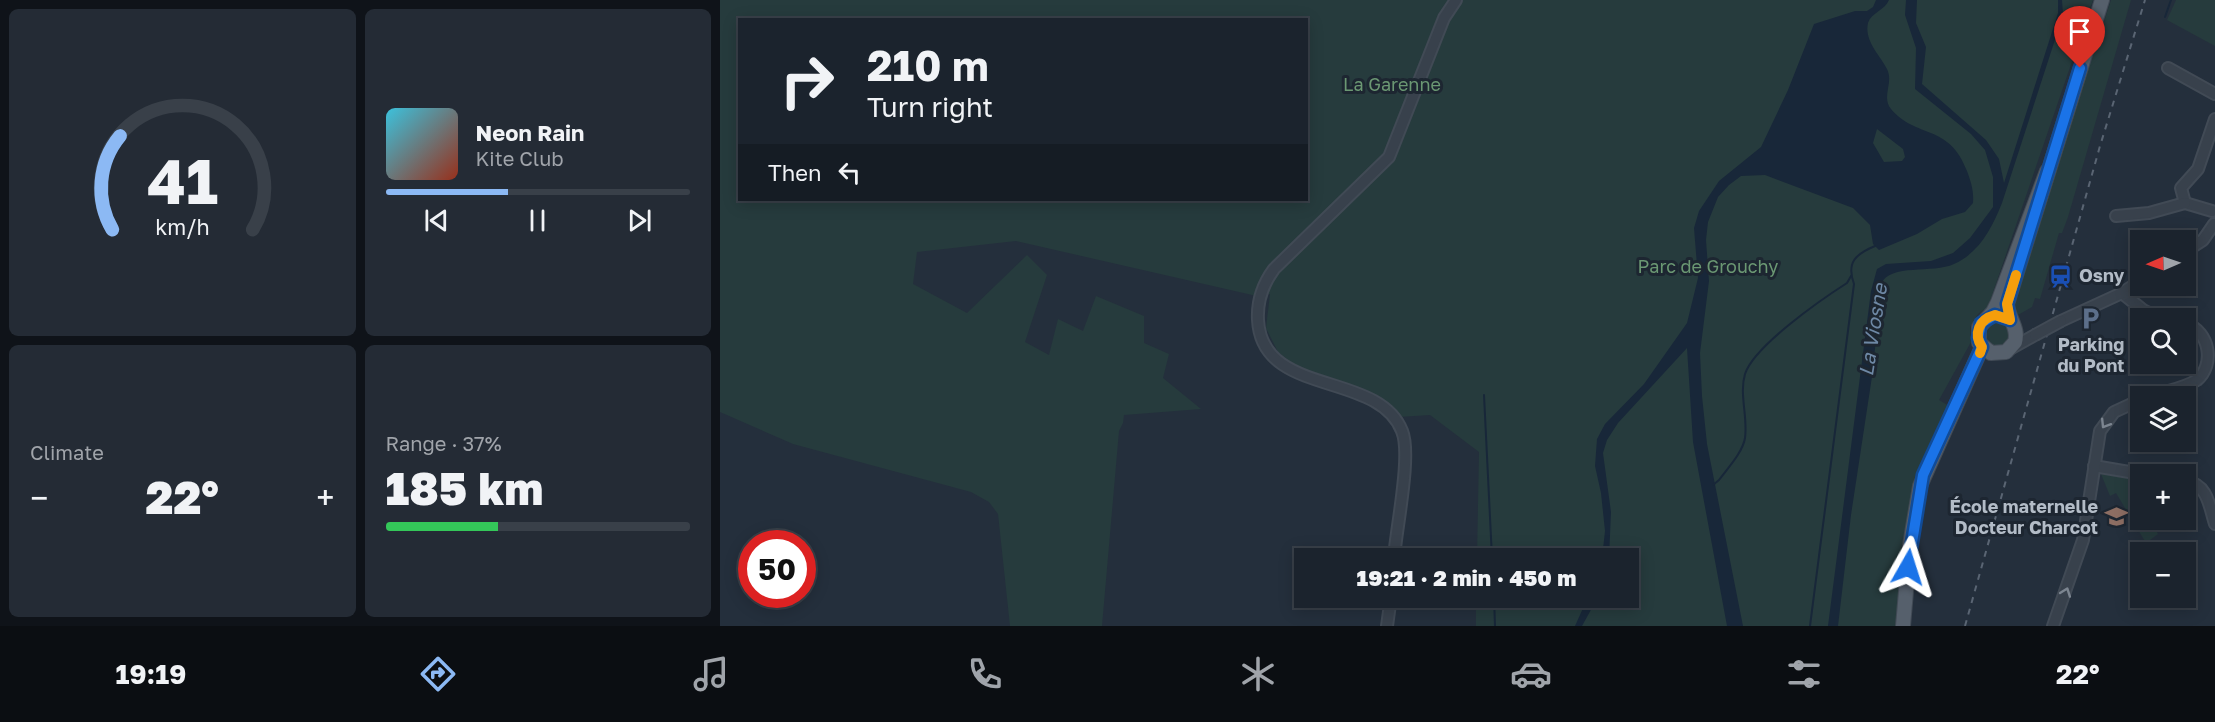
<!DOCTYPE html>
<meta charset="utf-8">
<style>
body{margin:0;font-family:"Golos Text",sans-serif;background:#242b35;color:#f1f3f6;height:100vh;display:flex;flex-direction:column;font-size:22px;white-space:nowrap}
*{box-sizing:border-box;margin:0}
p{font-size:20px;color:#a0a4aa}
.icon{flex:none;width:33px;height:33px;fill:none;stroke:currentColor;stroke-width:2;stroke-linecap:round;stroke-linejoin:round}
.map{position:relative;flex:1;overflow:hidden}
.drawer{display:flex;flex-direction:column;gap:9px;padding:9px;background:#0f1319;width:720px}
.drawer>*{flex:none}
.guide{position:absolute;left:18px;top:18px;width:570px;height:183px;border-radius:0px;box-shadow:0 3px 15px #0003,0 0 0 2px #394049;background:#1b232d;color:#f1f3f6;overflow:hidden}
.needle{width:39px;rotate:268deg}
.buttons{position:absolute;left:1410px;top:230px;display:grid;gap:12px}
.buttons a{display:grid;place-items:center;width:66px;height:66px;border-radius:0px;background:#1b232d;box-shadow:0 3px 15px #0003,0 0 0 2px #394049;font-size:30px}
.speed{position:absolute;left:18px;top:530px;display:flex;gap:12px;font-size:30px;font-weight:700;text-align:center}
.speed>*{display:grid;place-content:center;width:78px;height:78px;border-radius:50%;background:#1b232d;box-shadow:0 3px 15px #0003,0 0 0 2px #394049;line-height:1}
.speed .limit{border:9px solid #d22;background:#fff;color:#111}
.pin{position:absolute;display:grid;place-items:center;width:51px;height:51px;color:#fff;margin:-62px -26px;border-radius:50% 50% 50% 0;rotate:-45deg;box-shadow:0 0 6px #0007}
.pin .icon{rotate:45deg}
.me{position:absolute;width:66px;margin:-33px;rotate:6deg;stroke-linejoin:round;filter:drop-shadow(0 0 4px #0008)}
.turn{display:flex;align-items:center;gap:21px;height:126px;padding:0 30px;font-size:27px}
.turn .icon{width:78px;height:78px;stroke-width:2.5}
.turn b{display:block;font-size:42px;line-height:51px}
.then{display:flex;align-items:center;height:57px;padding:0 30px;background:#0003;gap:12px;font-size:22px}
.big{font-size:45px;font-weight:800;line-height:1.1}
.drawer .tile{flex:1;display:flex;flex-direction:column;justify-content:center;gap:9px;min-width:0;padding:0 21px;border-radius:9px;background:#242b35}
.drawer .dial{align-items:center;gap:0}
.dial svg{height:156px;overflow:visible;fill:none;stroke:#394049;stroke-width:7;stroke-linecap:round;text-anchor:middle}
.dial text{fill:#f1f3f6;stroke:none}
.song{display:flex;align-items:center;gap:18px}
.cover{width:72px;height:72px;border-radius:9px;background:linear-gradient(135deg,hsl(190 70% 55%),hsl(10 70% 35%))}
.played{height:6px;border-radius:3px;background:linear-gradient(90deg,#8cb9f4 40%,#394049 40%)}
.keys{display:flex;justify-content:space-around;direction:ltr}
.heat{display:flex;justify-content:space-between;align-items:center;font-size:33px;direction:ltr}
.charge{height:9px;border-radius:4px;background:linear-gradient(90deg,#34c759 37%,#394049 0)}
.drawer .tiles{flex:1;display:grid;gap:9px;grid-template-columns:repeat(2,1fr)}
.trip{position:absolute;left:574px;top:548px;width:345px;height:60px;border-radius:0px;background:#1b232d;box-shadow:0 3px 15px #0003,0 0 0 2px #394049;font-weight:800;line-height:60px;text-align:center}
.tab-bar{display:flex;height:96px;justify-content:space-around;align-items:center;background:#0b0e12;color:#a0a4aa}
.tab-bar .icon{width:42px;height:42px}
.tab-bar .active{color:#8cb9f4}
.tab-bar b{font-size:27px;color:#f1f3f6}
main{display:flex;flex:1;min-height:0}
.map>svg:first-child{display:block}
</style>
<main>
<section class="drawer">
<div class="tiles">
<div class="tile dial"><svg viewBox="0 0 100 80">
<path d="M14 69A42 42 0 1 1 86 69"/>
<path d="M14 69A42 42 0 0 1 18 21" stroke="#8cb9f4"/>
<text x="50" y="56" font-size="32" font-weight="700">41</text>
<text x="50" y="72" font-size="11">km/h</text>
</svg></div>
<div class="tile">
<div class="song"><i class="cover"></i><div><b>Neon Rain</b><p>Kite Club</p></div></div>
<div class="played"></div>
<div class="keys"><svg class="icon" aria-label="previous" viewBox="0 0 24 24"><path d="M18 5L8 12l10 7zM5 5v14"/></svg><svg class="icon" aria-label="pause" viewBox="0 0 24 24"><path d="M8 5v14M16 5v14"/></svg><svg class="icon" aria-label="next" viewBox="0 0 24 24"><path d="M6 5l10 7-10 7zM19 5v14"/></svg></div>
</div>
<div class="tile"><p>Climate</p>
<div class="heat"><a>−</a><b class="big">22°</b><a>+</a></div>
</div>
<div class="tile"><p>Range · 37%</p><b class="big">185 km</b><div class="charge"></div></div>
</div>
</section>
<div class="map">
<svg width="1495" height="626" viewBox="0 0 1495 626">
<rect width="100%" height="100%" fill="#242f3c"/>
<g fill="#263b3d" fill-rule="evenodd">
<path d="M0 0H1373L1268 307 1258 314 1250 327 1251 342 1219 400 1229 406 1198 474 1177 626H756V597H909V558H757L759 452 710 415 679 417 638 388 577 367 558 352 546 328 550 294 541 297 296 241 197 252 193 284 247 313 307 255 327 275 305 342 329 355 338 319 363 331 376 296 424 316V343L449 354 443 378 481 409 404 415 403 423 399 431 382 626H290L278 514 269 502 251 492 73 444 0 412ZM20 20H586V200H20Z"/>
<path d="M1391 0H1411L1348 217 1342 233H1339L1320 299 1315 298 1312 307 1298 315 1291 304Z"/>
<path d="M1456 0H1495V46L1447 20Z"/>
<circle cx="1277" cy="335" r="13"/>
<path d="M1381 474 1420 480V519H1450L1435 528 1438 534 1426 543 1396 493 1390 496Z"/>
</g>
<g fill="#182739" fill-rule="evenodd">
<path d="M1156 0H1169C1165 10 1151 13 1148 23 1144 41 1160 55 1167 69 1174 83 1161 96 1171 109 1196 139 1229 123 1247 171 1251 182 1254 191 1253 203L1245 212 1222 219 1197 234 1159 250 1153 244 1150 225 1133 208 1045 175 1021 176 1009 185 998 197 988 222 986 240 989 281 980 353 982 396 987 444 1023 626H1007L973 442 967 348 898 423 887 440 883 453 891 512 889 558H882L885 531 881 493 875 466 877 439 885 424 924 384 967 323 978 278 974 228 979 211 999 181 1041 147 1068 90 1094 24 1135 11H1147L1153 7ZM1157 129 1183 149 1185 157 1182 161 1164 162 1153 143Z"/>
<path d="M1186 0H1197L1196 23 1206 47 1202 84 1266 140 1279 159 1284 183 1338 13V0H1342L1343 15 1282 203C1272 228 1259 253 1234 264 1213 274 1170 263 1161 284L1153 370 1131 515 1118 626H1108L1151 291 1157 269 1166 264 1211 261 1233 253 1250 238 1273 207V177L1265 150 1251 134 1195 89 1196 48 1185 15Z"/>
<path d="M868 597H878L862 626H855Z"/>
</g>
<g fill="none" stroke-linecap="round" stroke-linejoin="round">
<g stroke="#182739" stroke-width="2">
<path d="M1445 17 1451 0"/>
<path d="M764 395 772 558"/>
<path d="M993 485 999 480C1007 469 1023 452 1025 438 1028 417 1019 394 1025 374 1034 346 1102 299 1127 283L1131 276"/>
<path d="M774 597 775 626"/>
<path d="M1090 626 1134 284C1126 262 1136 254 1155 246"/>
</g>
<defs>
<g id="minor">
<path d="M1448 68 1495 94"/>
<path d="M1465 203 1461 188 1478 169 1495 119"/>
<path d="M1465 203 1492 211"/>
<path d="M1396 216 1429 213 1465 203"/>
<path d="M1466 251 1483 240 1494 224"/>
<path d="M1402 293 1423 310 1439 318"/>
<path d="M1341 321 1402 293 1420 281"/>
<path d="M1290 349 1315 335"/>
<path d="M1432 396C1446 391 1465 388 1477 380 1495 365 1490 331 1466 324"/>
<path d="M1374 466 1421 474"/>
<path d="M1466 481C1488 485 1489 505 1495 524"/>
<path d="M674 558C676 529 692 455 682 431 658 370 542 398 538 320 537 302 543 284 554 269L669 157 724 18 736 0"/>
<path d="M667 626 671 597"/>
<path d="M1333 626 1363 540 1380 431 1394 412 1420 400"/>
</g>
<g id="major">
<path d="M1327 171 1278 302 1273 312 1259 327V343L1271 353 1286 352 1295 342C1299 328 1288 318 1287 304L1382 0"/>
<path d="M1183 626 1190 545 1200 486 1262 347"/>
</g>
</defs>
<use href="#minor" stroke="#414a55" stroke-width="14"/>
<use href="#major" stroke="#414a55" stroke-width="16"/>
<use href="#minor" stroke="#38414c" stroke-width="10"/>
<use href="#major" stroke="#56606c" stroke-width="14"/>
<path stroke="#5a6573" stroke-width="2" stroke-dasharray="6 6" stroke-linecap="butt" d="M1245 626 1380 146 1425 0"/>
<defs>
<path id="minor-bridge" d="M1315 335 1341 321"/>
</defs>
<use href="#minor-bridge" stroke="#414a55" stroke-width="14" stroke-linecap="butt"/>
<use href="#minor-bridge" stroke="#38414c" stroke-width="10"/>
</g>
<defs><path id="oneway-chevron" d="M-2-3.5L2.5 0L-2 3.5" fill="none" stroke-width="1.6" stroke-linecap="round" stroke-linejoin="round" transform="scale(1.5)"/></defs>
<g stroke="#7c8590">
<use href="#oneway-chevron" transform="translate(1385 424) rotate(122)"/>
<use href="#oneway-chevron" transform="translate(1346 592) rotate(-70)"/>
</g>
<g fill="none" stroke-linecap="round" stroke-linejoin="round">
<defs>
<path id="route" d="M1188 567 1203 475 1262 347 1258 338 1261 323 1275 315 1290 320 1287 304 1360 68"/>
</defs>
<use href="#route" stroke="#114b97" stroke-width="15"/>
<use href="#route" stroke="#1a73e8" stroke-width="10"/>
<path stroke="#f59e0b" stroke-width="10" d="M1260 353 1262 347C1253 334 1259 319 1275 315L1290 320 1287 304 1296 275"/>
</g>
<defs>
<symbol id="station-bare" viewBox="-9 -9 18 18"><path d="M-3-6H3Q5-6 5-4V2Q5 4 3 4L4.5 6H3L1.5 4h-3L-3 6H-4.5L-3 4Q-5 4-5 2V-4Q-5-6-3-6ZM-3.5-4v3h7v-3ZM-3.5 1v1.5H-2V1ZM2 1v1.5H3.5V1Z" fill="#1a4fb4" stroke="#1d2631" stroke-width="2.5" paint-order="stroke"/></symbol>
<symbol id="parking-bare" viewBox="-9 -9 18 18"><path d="M-3.5-5.5H1a3.5 3.5 0 0 1 0 7H-1V5.5H-3.5ZM-1-3.4V-.6H.8a1.4 1.4 0 0 0 0-2.8Z" fill="#5c6f8a" stroke="#1d2631" stroke-width="2.5" paint-order="stroke"/></symbol>
<symbol id="school-bare" viewBox="-9 -9 18 18"><path d="M0-5L7-2L0 1L-7-2ZM-4 1L0 2.5L4 1V4Q0 6-4 4Z" fill="#8d6e63" stroke="#1d2631" stroke-width="2.5" paint-order="stroke"/></symbol>
</defs>
<g fill-rule="evenodd">
<use href="#station-bare" x="1324" y="260" width="33" height="33"/>
<use href="#parking-bare" x="1354" y="302" width="33" height="33"/>
<use href="#school-bare" x="1380" y="500" width="33" height="33"/>
</g>
<g text-anchor="middle" stroke-width="6" stroke-linejoin="round" paint-order="stroke">
<g font-size="18" fill="#6b9873" stroke="#1d2631">
<text x="672" y="91">La Garenne</text>
<text x="988" y="273">Parc de Grouchy</text>
</g>
<g font-size="18" font-weight="bold" fill="#b3bcc7" stroke="#1d2631" text-anchor="start">
<text x="1359" y="282">Osny</text>
<text x="1371" y="351" text-anchor="middle">Parking<tspan x="1371" dy="21">du Pont</tspan></text>
<text x="1378" y="513" text-anchor="end">École maternelle<tspan x="1378" dy="21">Docteur Charcot</tspan></text>
</g>
<g font-size="20" font-style="italic" fill="#6e88a5" stroke="#1d2631">
<text transform="translate(1153 330) rotate(-81)" y="7">La Viosne</text>
</g>
</g>
</svg>
<div class="buttons">
<a><svg class="needle" viewBox="-14 -14 28 28"><path d="M0-13l5 13h-10z" fill="#e53935"/><path d="M0 13l5-13h-10z" fill="#a0a4aa"/></svg></a>
<a><svg class="icon" aria-label="search" viewBox="0 0 24 24"><circle cx="10" cy="10" r="6"/><path d="M15 15l6 6"/></svg></a>
<a><svg class="icon" aria-label="layers" viewBox="0 0 24 24"><path d="M12 4l9 5-9 5-9-5zM3 14l9 5 9-5"/></svg></a>
<a>+</a>
<a>−</a>
</div>
<div class="speed"><div class="limit">50</div></div>
<div class="pin" style="left:1360px;top:68px;background:#d93025"><svg class="icon" aria-label="arrive" viewBox="0 0 24 24"><path d="M6 21V4h12l-3 4 3 4H6"/></svg></div>
<svg class="me" style="left:1188px;top:567px" viewBox="-20 -20 40 40"><path d="M0-17L14 15 0 8-14 15z" fill="#1a73e8" stroke="#fff" stroke-width="4"/></svg>
<div class="trip">19:21 · 2 min · 450 m</div>
<div class="guide">
<div class="turn"><svg class="icon" aria-label="right" viewBox="0 0 24 24"><path d="M7 20v-9h11M14 6l5 5-5 5"/></svg><div><b>210 m</b>Turn right</div></div>
<div class="then">Then<svg class="icon" aria-label="left" viewBox="0 0 24 24"><path d="M17 20v-9H6M10 6l-5 5 5 5"/></svg></div>
</div>
</div>
</main>
<nav class="tab-bar">
<b>19:19</b>
<svg class="icon active" aria-label="directions" viewBox="0 0 24 24"><path d="M12 3l9 9-9 9-9-9zM9 14v-3h6M13 9l2 2-2 2"/></svg>
<svg class="icon" aria-label="music" viewBox="0 0 24 24"><path d="M9 18V5l10-2v13"/><circle cx="6" cy="18" r="3"/><circle cx="16" cy="16" r="3"/></svg>
<svg class="icon" aria-label="phone" viewBox="0 0 24 24"><path d="M5 4h4l2 5-3 2q2 4 5 5l2-3 5 2v4C11 20 4 13 5 4z"/></svg>
<svg class="icon" aria-label="climate" viewBox="0 0 24 24"><path d="M12 3v18M4 7l16 10M4 17L20 7"/></svg>
<svg class="icon" aria-label="car" viewBox="0 0 24 24"><path d="M5 17H2v-5l4-1 3-4h7l3 4 3 1v5h-3M9 17h6M6 11h13"/><circle cx="7" cy="17" r="2"/><circle cx="17" cy="17" r="2"/></svg>
<svg class="icon" aria-label="filters" viewBox="0 0 24 24"><path d="M4 7h16M4 17h16"/><circle cx="9" cy="7" r="2"/><circle cx="15" cy="17" r="2"/></svg>
<b>22°</b>
</nav>
